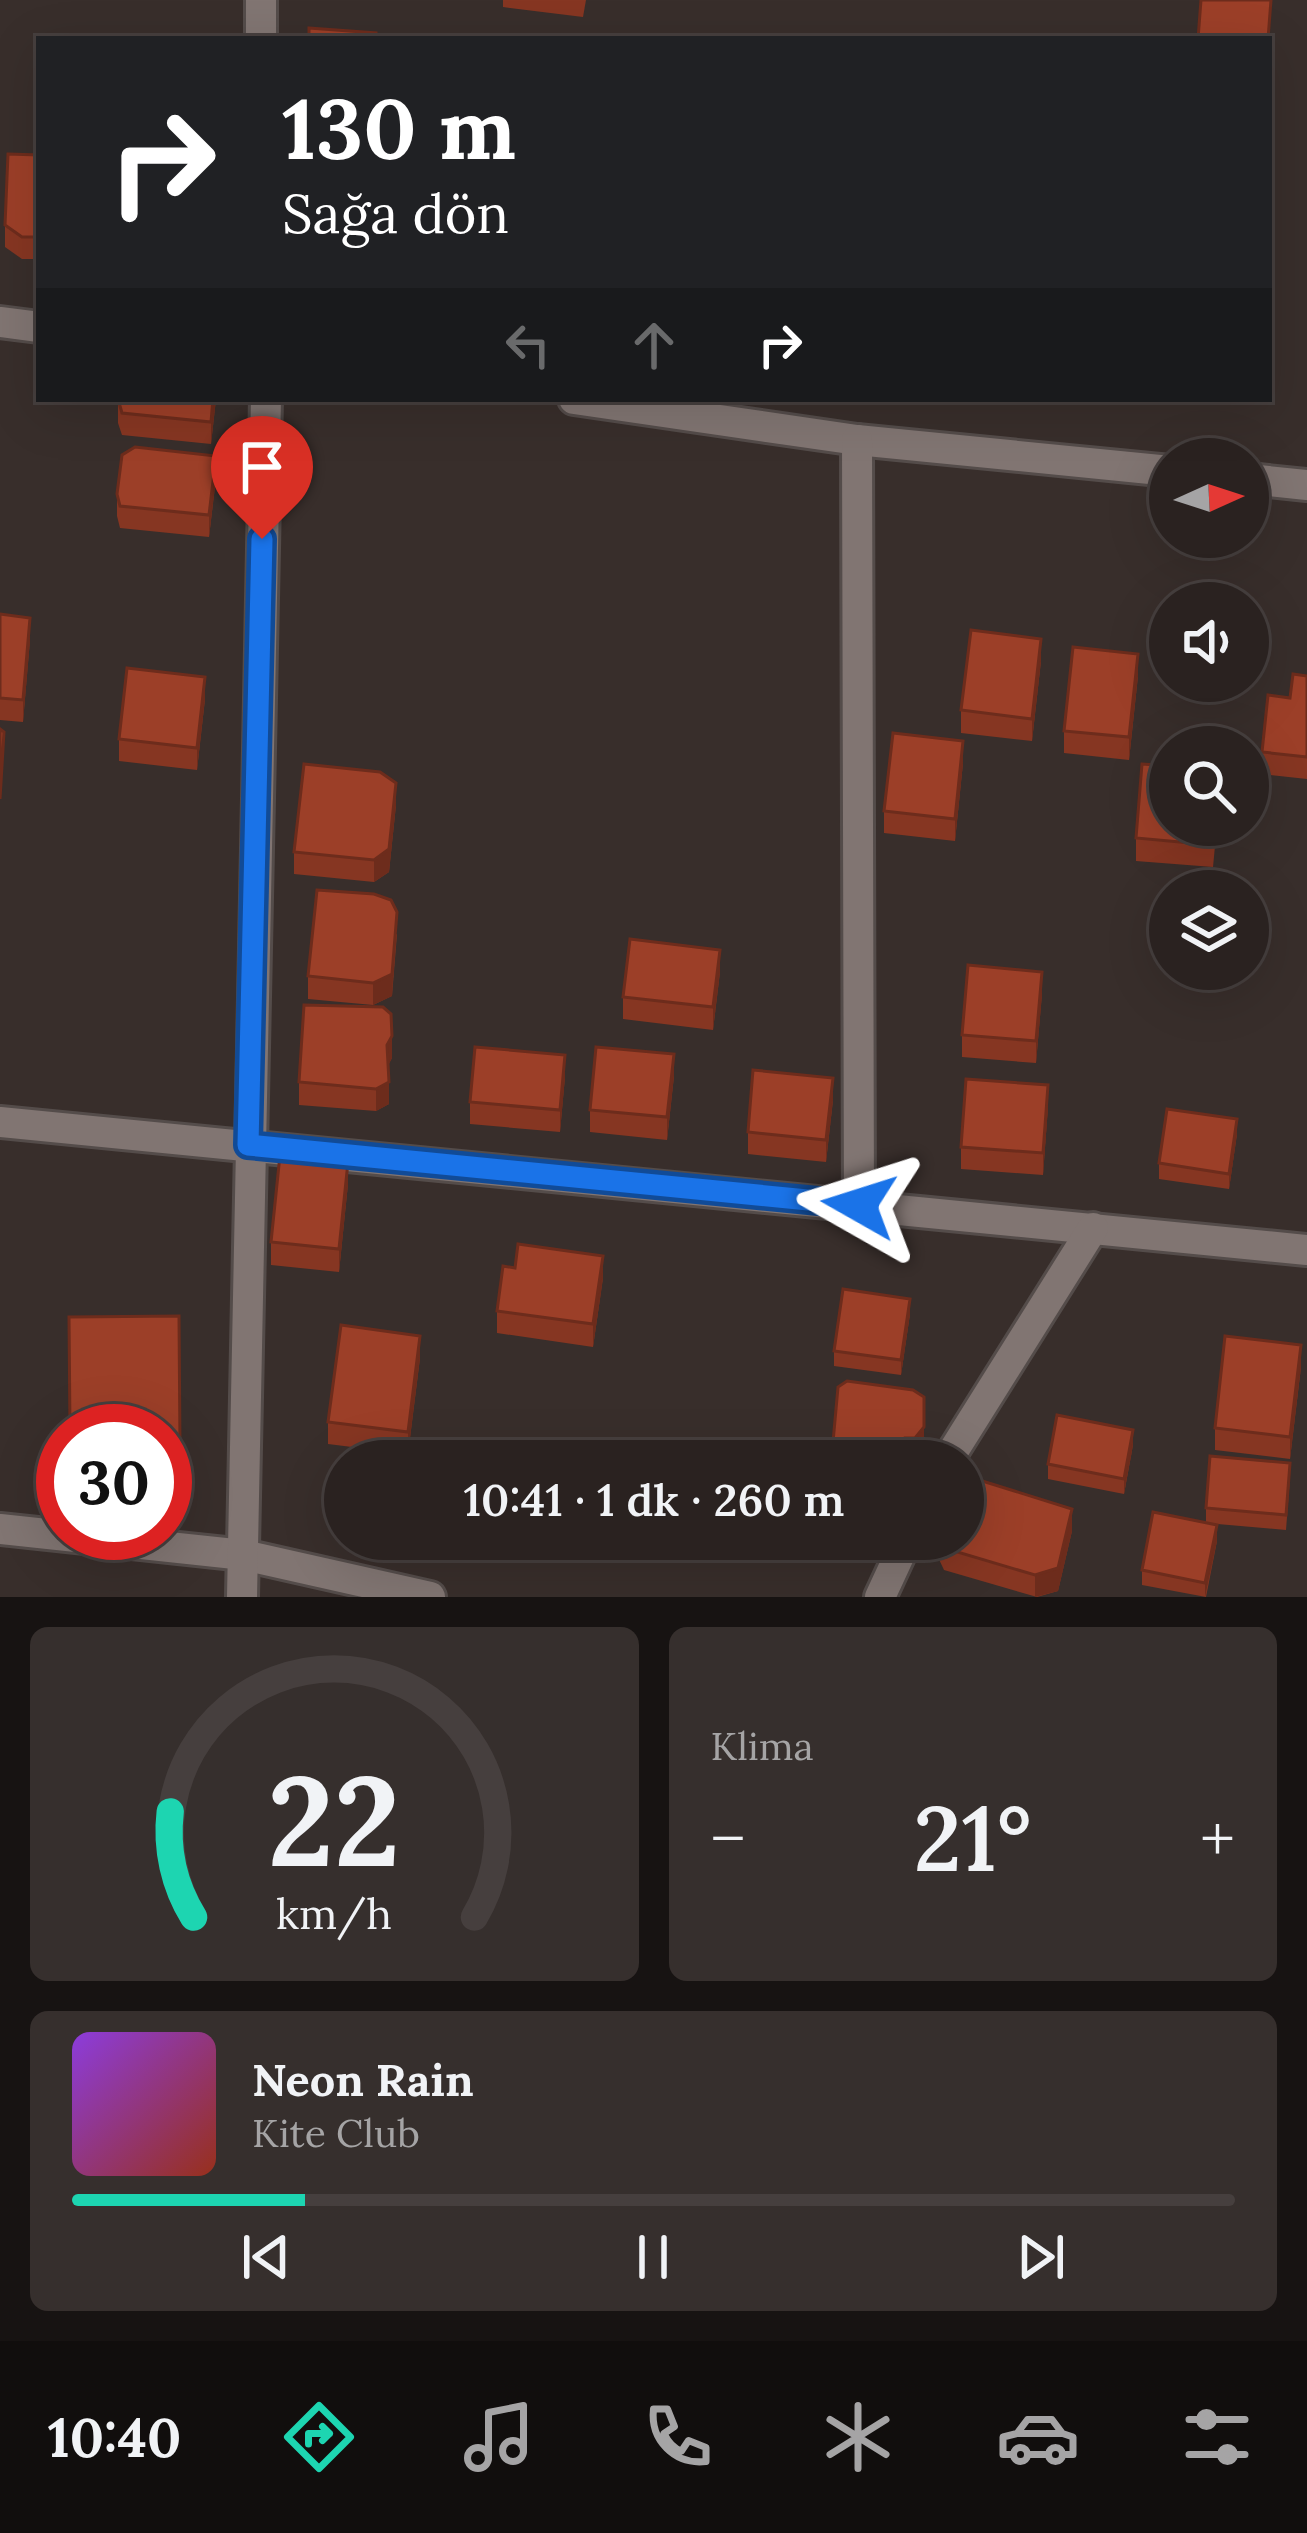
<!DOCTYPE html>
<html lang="tr">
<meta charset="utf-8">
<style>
body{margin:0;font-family:Lora,serif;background:#362f2d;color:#f1f3f6;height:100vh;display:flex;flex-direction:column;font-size:45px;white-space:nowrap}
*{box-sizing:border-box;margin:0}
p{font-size:39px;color:#a5a4a5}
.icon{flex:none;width:66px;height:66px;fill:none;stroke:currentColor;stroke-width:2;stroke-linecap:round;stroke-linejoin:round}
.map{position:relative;height:1597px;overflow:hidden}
.side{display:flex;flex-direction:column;gap:30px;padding:30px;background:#171312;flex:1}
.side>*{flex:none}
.guide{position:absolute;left:36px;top:36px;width:1236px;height:366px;border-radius:0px;box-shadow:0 12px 48px #0002,0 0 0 3px #463f3e;background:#202124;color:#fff;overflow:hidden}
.needle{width:78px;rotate:87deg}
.tools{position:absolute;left:1149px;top:438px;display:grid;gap:24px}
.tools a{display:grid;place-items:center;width:120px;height:120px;border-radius:50%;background:#2a2220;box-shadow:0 12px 48px #0002,0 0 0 3px #463f3e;font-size:60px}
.speed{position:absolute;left:36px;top:1404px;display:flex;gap:24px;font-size:60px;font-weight:700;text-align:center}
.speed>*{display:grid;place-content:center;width:156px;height:156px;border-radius:50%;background:#2a2220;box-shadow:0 12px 48px #0002,0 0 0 3px #463f3e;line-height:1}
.speed .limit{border:18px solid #d22;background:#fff;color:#111}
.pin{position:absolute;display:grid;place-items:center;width:102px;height:102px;color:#fff;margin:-123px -51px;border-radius:50% 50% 50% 0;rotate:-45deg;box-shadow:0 0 12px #0007}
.pin .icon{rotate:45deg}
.me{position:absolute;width:132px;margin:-66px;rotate:276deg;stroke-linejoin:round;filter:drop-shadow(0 0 9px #0008)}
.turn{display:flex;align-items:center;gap:42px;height:252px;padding:0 48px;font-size:54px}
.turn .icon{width:156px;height:156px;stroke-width:2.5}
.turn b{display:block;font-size:84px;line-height:102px}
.lanes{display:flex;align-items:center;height:114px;padding:0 48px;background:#0003;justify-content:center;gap:60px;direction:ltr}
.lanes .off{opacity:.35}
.big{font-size:90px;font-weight:600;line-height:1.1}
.side .widget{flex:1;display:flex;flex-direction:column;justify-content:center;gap:18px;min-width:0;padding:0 42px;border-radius:18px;background:#362f2d}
.side .dial{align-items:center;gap:0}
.dial svg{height:312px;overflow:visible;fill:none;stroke:#463f3e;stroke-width:7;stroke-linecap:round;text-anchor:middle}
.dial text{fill:#f1f3f6;stroke:none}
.song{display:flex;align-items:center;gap:36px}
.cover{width:144px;height:144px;border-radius:18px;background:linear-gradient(135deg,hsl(270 70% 55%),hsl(10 70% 35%))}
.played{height:12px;border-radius:6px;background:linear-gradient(90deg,#1dd5b1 20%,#463f3e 20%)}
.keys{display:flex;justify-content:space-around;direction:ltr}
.heat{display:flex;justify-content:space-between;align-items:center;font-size:66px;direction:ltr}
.side .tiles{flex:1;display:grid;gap:30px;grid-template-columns:1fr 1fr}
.widget:last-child{grid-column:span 2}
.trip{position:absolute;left:324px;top:1440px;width:660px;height:120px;border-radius:60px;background:#2a2220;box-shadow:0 12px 48px #0002,0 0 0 3px #463f3e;font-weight:600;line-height:120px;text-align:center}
.tabs{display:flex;height:192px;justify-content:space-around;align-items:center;background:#110e0d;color:#a5a4a5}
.tabs .icon{width:84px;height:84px}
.tabs .active{color:#1dd5b1}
.tabs b{font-size:54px;color:#f1f3f6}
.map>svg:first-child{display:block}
</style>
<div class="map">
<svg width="1307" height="1597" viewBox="0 0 1307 1597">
<rect width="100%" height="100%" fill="#382e2b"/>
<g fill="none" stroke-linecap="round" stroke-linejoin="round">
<defs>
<g id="minor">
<path d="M261 0V39"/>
<path d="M0 322 39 327"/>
<path d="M574 399 857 440 1170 471"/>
<path d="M857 440 859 1205"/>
<path d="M1248 479 1307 485"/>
<path d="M0 1122 1307 1250"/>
<path d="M947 1461 1093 1228"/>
<path d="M0 1529 244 1555 430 1597"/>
<path d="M242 1597 266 399"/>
<path d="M880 1597 907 1539"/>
</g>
</defs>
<use href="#minor" stroke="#544c4a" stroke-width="36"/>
<use href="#minor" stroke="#817572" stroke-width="30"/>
</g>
<g fill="#863622">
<path d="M503 0H586L583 17 503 7Z"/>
<path d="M39 155V259H22L5 247V225Z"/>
<path d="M118 399H216L211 444 122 435 118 423Z"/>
<path d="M216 478 209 537 120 528 117 516V494Z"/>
<path d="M0 614 30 640 23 722 0 720Z"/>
<path d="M1041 661 1032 741 961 733V710Z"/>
<path d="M1138 676 1129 760 1064 753V731Z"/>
<path d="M1307 676V779L1262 774V752L1290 698Z"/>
<path d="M205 699 197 770 119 761V739Z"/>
<path d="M963 763 955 841 884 833V811Z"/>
<path d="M396 805 389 872 374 882 294 874V852Z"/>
<path d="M1170 825H1217L1213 867 1136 861V838Z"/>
<path d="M397 934 392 996 373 1005 308 999V976Z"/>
<path d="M720 972 713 1030 623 1019V997Z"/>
<path d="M1042 994 1036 1063 962 1057V1035Z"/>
<path d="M392 1058 388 1065 389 1104 376 1111 299 1105V1082Z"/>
<path d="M674 1076 667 1140 590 1132V1110Z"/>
<path d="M565 1077 560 1132 470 1124V1102Z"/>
<path d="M833 1100 826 1162 748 1154V1132Z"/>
<path d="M1048 1107 1043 1175 961 1169V1147Z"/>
<path d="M1237 1134 1229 1189 1159 1179V1163Z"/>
<path d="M348 1184 339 1272 271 1265V1242Z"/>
<path d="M603 1278 593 1347 497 1333V1311Z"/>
<path d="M910 1314 901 1375 834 1366V1351Z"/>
<path d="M179 1316 180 1473H165V1431Z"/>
<path d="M420 1358 408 1454 328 1444V1422Z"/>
<path d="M1301 1367 1290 1459 1215 1450V1428Z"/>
<path d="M913 1390 924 1450 915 1460 832 1461V1453Z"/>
<path d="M1133 1445 1124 1494 1048 1479V1464Z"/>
<path d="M1290 1478 1286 1530 1206 1523 1217 1541 1206 1597 1142 1585V1570L1206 1523V1508Z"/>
<path d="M1072 1531 1058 1591 1037 1597 944 1570 937 1555V1539H963Z"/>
</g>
<g fill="#6d2c1c">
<path d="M213 399H216L211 444V422Z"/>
<path d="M216 456V478L209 537V515Z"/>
<path d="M30 618V640L23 722V700Z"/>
<path d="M1041 639V661L1032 741V719Z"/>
<path d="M1138 654V676L1129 760V737Z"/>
<path d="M205 677V699L197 770V748Z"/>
<path d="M963 741V763L955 841V819Z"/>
<path d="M396 783V805L389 872 374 882V860Z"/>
<path d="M397 912 392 996 373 1005V983Z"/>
<path d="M720 950V972L713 1030V1007Z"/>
<path d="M1042 972V994L1036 1063V1041Z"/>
<path d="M392 1036V1058L387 1068V1045Z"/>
<path d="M674 1054V1076L667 1140V1117Z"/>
<path d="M565 1055V1077L560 1132V1110Z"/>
<path d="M833 1078V1100L826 1162V1140Z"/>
<path d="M389 1082V1104L376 1111V1089Z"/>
<path d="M1048 1085V1107L1043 1175V1153Z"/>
<path d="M1237 1119V1134L1229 1189V1174Z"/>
<path d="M348 1162V1184L339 1272V1249Z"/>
<path d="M603 1256V1278L593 1347V1324Z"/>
<path d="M910 1299V1314L901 1375V1360Z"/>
<path d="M420 1336V1358L408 1454V1432Z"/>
<path d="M1301 1345V1367L1290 1459V1437Z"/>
<path d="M924 1427V1450L915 1460V1438Z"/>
<path d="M1133 1430V1445L1124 1494V1479Z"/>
<path d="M905 1438 904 1461H899Z"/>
<path d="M1072 1509V1531L1058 1591 1035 1597V1575Z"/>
<path d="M1217 1525V1541L1205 1597V1583Z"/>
</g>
<g fill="#9c3f28" stroke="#6d2c1c" stroke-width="3">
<path d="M1201 0H1271L1268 39H1198Z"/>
<path d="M309 28 376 33V39H309Z"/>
<path d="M8 154 39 155V237H22L5 225Z"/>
<path d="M118 399H213L211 422 122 413Z"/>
<path d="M135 447 216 456 209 515 120 506 117 494 122 455Z"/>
<path d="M0 614 30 618 23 700 0 698Z"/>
<path d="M971 630 1041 639 1032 719 961 710Z"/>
<path d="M1073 647 1138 654 1129 737 1064 731Z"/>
<path d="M127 668 205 677 197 748 119 739Z"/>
<path d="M1293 674 1307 676V757L1262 752 1268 695 1290 698Z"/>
<path d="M0 729 4 732 0 799Z"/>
<path d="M893 733 963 741 955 819 884 811Z"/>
<path d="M304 764 380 772 396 783 389 849 374 860 294 852Z"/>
<path d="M1142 764 1170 766V825H1215L1213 845 1136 838Z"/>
<path d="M317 890 374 894 391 900 397 912 392 974 373 983 308 976Z"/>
<path d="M630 939 720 950 713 1007 623 997Z"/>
<path d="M968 965 1042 972 1036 1041 962 1035Z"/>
<path d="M304 1005 383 1007 391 1014 392 1036 387 1045 389 1082 376 1089 299 1082Z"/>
<path d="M475 1047 565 1055 560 1110 470 1102Z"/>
<path d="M596 1047 674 1054 667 1117 590 1110Z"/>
<path d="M753 1070 833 1078 826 1140 748 1132Z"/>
<path d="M966 1079 1048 1085 1043 1153 961 1147Z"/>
<path d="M1167 1109 1237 1119 1229 1174 1159 1163Z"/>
<path d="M280 1155 348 1162 339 1249 271 1242Z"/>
<path d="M518 1244 603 1256 593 1324 497 1311 503 1266 515 1268Z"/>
<path d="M843 1289 910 1299 901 1360 834 1351Z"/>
<path d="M179 1316 180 1445H165V1431H70L69 1317Z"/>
<path d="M341 1325 420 1336 408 1432 328 1422Z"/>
<path d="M1225 1336 1301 1345 1290 1437 1215 1428Z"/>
<path d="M847 1381 913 1390 924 1397V1427L915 1438H905L899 1461 832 1453 838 1387Z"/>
<path d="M1057 1415 1133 1430 1124 1479 1048 1464Z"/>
<path d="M1210 1456 1290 1463 1286 1515 1206 1508Z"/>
<path d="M963 1475 1072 1509 1058 1568 1035 1575 944 1548 940 1539H963Z"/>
<path d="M1153 1512 1217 1525 1205 1583 1142 1570Z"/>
</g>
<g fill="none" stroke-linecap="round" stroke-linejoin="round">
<defs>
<path id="route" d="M262 539 248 1145 859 1205"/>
</defs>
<use href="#route" stroke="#114b97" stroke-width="30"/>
<use href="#route" stroke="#1a73e8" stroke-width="21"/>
</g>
</svg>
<div class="tools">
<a><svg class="needle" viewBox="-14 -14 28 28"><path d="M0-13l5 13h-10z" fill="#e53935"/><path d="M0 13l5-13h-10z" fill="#a5a4a5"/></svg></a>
<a><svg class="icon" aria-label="sound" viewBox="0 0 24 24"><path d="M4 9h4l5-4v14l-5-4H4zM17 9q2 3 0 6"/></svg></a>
<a><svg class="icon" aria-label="search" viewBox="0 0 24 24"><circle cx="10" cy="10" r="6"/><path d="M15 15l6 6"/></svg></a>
<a><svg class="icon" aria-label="layers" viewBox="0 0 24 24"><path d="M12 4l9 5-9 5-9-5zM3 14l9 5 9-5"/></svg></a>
</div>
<div class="speed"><div class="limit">30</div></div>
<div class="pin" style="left:262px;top:539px;background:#d93025"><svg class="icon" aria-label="arrive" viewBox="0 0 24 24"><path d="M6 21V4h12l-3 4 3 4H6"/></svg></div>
<svg class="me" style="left:859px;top:1205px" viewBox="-20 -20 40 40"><path d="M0-17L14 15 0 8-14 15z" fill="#1a73e8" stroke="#fff" stroke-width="4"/></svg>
<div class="trip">10:41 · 1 dk · 260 m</div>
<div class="guide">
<div class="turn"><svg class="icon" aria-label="right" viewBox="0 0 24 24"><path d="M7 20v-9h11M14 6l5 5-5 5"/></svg><div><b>130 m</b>Sağa dön</div></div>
<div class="lanes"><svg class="icon off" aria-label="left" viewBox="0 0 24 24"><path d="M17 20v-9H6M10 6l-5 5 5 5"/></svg><svg class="icon off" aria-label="ahead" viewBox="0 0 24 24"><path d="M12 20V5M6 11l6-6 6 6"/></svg><svg class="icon" aria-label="right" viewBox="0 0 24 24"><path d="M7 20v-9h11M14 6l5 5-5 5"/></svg></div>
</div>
</div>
<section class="side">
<div class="tiles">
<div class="widget dial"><svg viewBox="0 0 100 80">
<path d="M14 69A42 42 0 1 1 86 69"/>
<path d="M14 69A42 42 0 0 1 8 42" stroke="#1dd5b1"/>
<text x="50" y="56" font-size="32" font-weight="700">22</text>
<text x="50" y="72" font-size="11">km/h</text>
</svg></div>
<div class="widget"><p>Klima</p>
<div class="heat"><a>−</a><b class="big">21°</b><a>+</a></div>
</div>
<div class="widget">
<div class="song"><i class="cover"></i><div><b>Neon Rain</b><p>Kite Club</p></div></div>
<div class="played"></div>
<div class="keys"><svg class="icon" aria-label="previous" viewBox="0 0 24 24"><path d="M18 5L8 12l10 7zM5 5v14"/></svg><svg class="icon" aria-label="pause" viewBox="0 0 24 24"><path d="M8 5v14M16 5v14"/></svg><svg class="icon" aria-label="next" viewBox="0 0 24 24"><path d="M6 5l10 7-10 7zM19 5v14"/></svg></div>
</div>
</div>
</section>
<nav class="tabs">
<b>10:40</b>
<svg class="icon active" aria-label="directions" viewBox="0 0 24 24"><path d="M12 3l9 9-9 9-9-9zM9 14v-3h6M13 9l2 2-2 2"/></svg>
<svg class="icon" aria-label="music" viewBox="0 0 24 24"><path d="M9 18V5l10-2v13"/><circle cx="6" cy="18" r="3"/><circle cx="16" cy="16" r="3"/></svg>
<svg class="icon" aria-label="phone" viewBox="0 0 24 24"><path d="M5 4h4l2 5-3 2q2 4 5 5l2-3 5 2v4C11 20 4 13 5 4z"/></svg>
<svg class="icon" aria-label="climate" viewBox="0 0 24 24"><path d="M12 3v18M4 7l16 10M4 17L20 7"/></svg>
<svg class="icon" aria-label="car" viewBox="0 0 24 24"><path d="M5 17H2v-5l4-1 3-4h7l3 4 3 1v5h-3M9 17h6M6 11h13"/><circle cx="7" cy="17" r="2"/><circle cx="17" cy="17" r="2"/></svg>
<svg class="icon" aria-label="filters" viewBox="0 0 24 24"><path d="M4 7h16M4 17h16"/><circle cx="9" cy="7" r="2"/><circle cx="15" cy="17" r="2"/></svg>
</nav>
